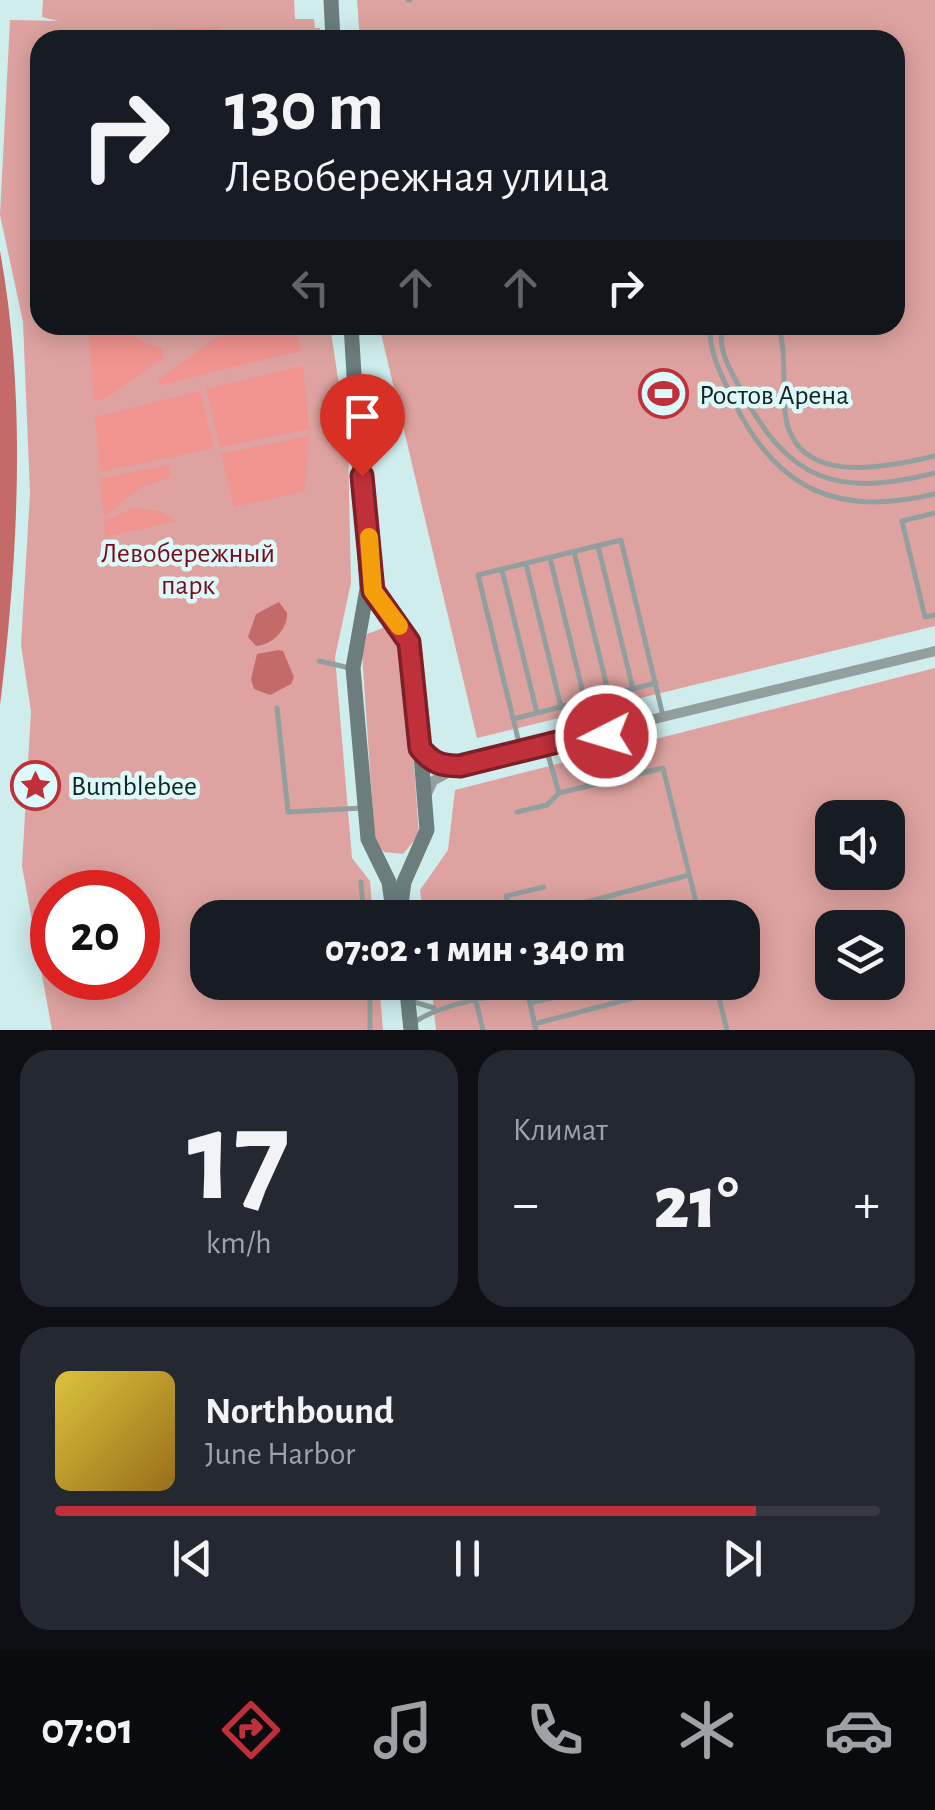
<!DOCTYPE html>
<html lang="ru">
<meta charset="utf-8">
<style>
body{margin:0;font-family:"Alegreya Sans",sans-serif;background:#242831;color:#f1f3f6;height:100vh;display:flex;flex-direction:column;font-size:38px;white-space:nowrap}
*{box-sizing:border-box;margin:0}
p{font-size:32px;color:#9ea1a6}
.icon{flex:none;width:55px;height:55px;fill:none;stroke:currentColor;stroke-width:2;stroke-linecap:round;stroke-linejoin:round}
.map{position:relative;height:1030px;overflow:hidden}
.details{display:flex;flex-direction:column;gap:20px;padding:20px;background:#0d0f14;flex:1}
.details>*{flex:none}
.top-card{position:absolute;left:30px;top:30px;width:875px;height:305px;border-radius:30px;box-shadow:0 5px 25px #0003;background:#171b24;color:#f1f3f6;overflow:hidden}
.fabs{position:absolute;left:815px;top:800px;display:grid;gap:20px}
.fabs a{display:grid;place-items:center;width:90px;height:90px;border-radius:20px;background:#171b24;box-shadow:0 5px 25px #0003;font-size:50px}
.speed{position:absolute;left:30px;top:870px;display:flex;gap:20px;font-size:50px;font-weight:700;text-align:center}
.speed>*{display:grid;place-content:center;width:130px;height:130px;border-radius:50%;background:#171b24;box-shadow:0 5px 25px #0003;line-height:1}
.speed .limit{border:15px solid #d22;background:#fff;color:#111}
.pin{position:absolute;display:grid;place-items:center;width:85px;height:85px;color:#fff;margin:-102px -42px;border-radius:50% 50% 50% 0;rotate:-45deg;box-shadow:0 0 10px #0007}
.pin .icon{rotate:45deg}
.me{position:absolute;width:110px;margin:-55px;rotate:265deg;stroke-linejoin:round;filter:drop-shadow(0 0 8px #0008)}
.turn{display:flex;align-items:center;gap:35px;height:210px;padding:0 30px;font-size:45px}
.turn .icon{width:130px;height:130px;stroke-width:2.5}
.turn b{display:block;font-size:70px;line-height:85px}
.lanes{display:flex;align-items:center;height:95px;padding:0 30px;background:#0003;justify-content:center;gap:50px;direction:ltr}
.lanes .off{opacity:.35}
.big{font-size:75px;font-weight:800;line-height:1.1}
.details .widget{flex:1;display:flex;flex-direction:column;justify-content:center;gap:15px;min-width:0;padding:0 35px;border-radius:30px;background:#242831}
.details .dial{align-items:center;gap:0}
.dial b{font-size:130px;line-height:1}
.song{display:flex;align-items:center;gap:30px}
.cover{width:120px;height:120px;border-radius:15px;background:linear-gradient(135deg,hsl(50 70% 55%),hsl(40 70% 35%))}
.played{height:10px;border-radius:5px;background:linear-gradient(90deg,#c0303a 85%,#363941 85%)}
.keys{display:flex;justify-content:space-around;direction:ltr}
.heat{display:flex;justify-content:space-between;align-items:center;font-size:55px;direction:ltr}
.details .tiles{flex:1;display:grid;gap:20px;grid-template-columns:1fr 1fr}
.widget:last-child{grid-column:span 2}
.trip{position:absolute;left:190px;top:900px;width:570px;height:100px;border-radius:30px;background:#171b24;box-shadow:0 5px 25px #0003;font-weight:800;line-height:100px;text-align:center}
.dock{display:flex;height:160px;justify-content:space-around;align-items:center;background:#090b0e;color:#9ea1a6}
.dock .icon{width:70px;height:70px}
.dock .selected{color:#c0303a}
.dock b{font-size:45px;color:#f1f3f6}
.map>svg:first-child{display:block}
</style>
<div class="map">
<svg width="935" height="1030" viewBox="0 0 935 1030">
<rect width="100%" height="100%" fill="#cfeded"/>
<g fill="#dea3a0" fill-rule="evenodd">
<path d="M43 0H294L295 19H314L315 28H320L321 40H40V325H330L348 446 351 583 335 657 352 858 370 881 373 917 208 918V982L379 983 383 1030H52L22 866 31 711 21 645 30 493 23 322 0 215 10 20 58 21 42 17ZM52 892H138V978H52Z"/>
<path d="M357 0H935V626L477 738 379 325H895V40H360Z"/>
<path d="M388 626 405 639 419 835 403 854 384 852 375 843 362 654 367 634Z"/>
<path d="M935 668V1030H436L431 983 742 982V918L423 917 420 890 448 850 455 790ZM832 818H888V872H832ZM832 928H888V982H832Z"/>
</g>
<g fill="#f1938f">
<path d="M219 27 223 40H121L118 31Z"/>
<path d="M88 325H123L139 340 163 349V358L106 398 94 401Z"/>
<path d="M234 325H294L301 351 159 385V379Z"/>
<path d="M303 366 309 429 220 447 206 389Z"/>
<path d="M200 391 214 448 100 472 95 417Z"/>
<path d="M309 436 305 491 234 507 221 454Z"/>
<path d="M169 465 171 477 138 489 104 517 100 479Z"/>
<path d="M134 508 159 511 176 521 105 537 104 521Z"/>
</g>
<g fill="#c46a68">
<path d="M0 251C27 399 18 556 0 705Z"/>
<path d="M279 602 287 613C288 629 272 645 256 646L248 637 256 614Z"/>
<path d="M278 650 283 651 294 677 291 684 270 695 254 689 251 679 257 654Z"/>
</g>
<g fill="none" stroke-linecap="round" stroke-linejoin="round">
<g stroke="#939f9f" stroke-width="5">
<path d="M408 0H410"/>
<path d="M723 325C716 348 730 369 741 390 788 481 837 498 935 473"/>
<path d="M778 325C787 352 782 383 785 411 792 488 886 468 935 456"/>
<path d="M710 330C710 356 723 378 734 402 778 492 840 517 935 494"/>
<path d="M935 513 902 521 925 617 935 615"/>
<path d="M598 546 633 689"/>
<path d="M574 552 609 695"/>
<path d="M550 558 585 701"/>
<path d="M526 564 561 707"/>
<path d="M502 570 537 713"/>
<path d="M319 661 350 668"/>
<path d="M277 708 288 812 362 808"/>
<path d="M513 719 656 683"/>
<path d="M606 731 617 777"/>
<path d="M546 748 559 793"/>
<path d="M521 751 478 575 621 540 663 716"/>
<path d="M517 812 547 805 559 793 663 768 700 918"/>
<path d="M361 882 364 918"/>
<path d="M511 918 506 896 544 887"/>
<path d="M526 918 689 875"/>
<path d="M525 982 536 1030"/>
<path d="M715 982 727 1030"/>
<path d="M411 1001 434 1008"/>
<path d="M476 1002 483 1030"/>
<path d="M530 1003 622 982"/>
<path d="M415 1022C436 1006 505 989 529 998"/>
<path d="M534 1024 694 982"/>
<path d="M370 1030V992L404 989"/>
</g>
<g stroke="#939f9f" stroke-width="10">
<path d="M422 750 441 766H454"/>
<path d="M427 794 433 781 460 766 935 651"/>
</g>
<g stroke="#6b7d7d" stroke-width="15">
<path d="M331 0 333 40"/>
<path d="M351 325 367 589 353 668 368 839 389 882 394 918"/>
<path d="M373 581C374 611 406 626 413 656L427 830 404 882 401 904"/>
<path d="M406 982 411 1030"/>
</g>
</g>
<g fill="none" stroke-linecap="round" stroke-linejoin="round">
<defs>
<path id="route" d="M362 476 373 591 409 642 420 748C432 763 441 766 460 766L606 730V736"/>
</defs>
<use href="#route" stroke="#7d1f26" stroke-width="25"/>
<use href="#route" stroke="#c0303a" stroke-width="18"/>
<path stroke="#f59e0b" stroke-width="18" d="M369 537 373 591 399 626"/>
</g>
<defs>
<symbol id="stadium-ring" viewBox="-11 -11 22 22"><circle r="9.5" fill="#dcfafa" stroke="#c0303a" stroke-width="1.5"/><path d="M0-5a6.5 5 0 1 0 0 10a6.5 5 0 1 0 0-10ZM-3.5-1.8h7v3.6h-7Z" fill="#c0303a"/></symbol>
<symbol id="sight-ring" viewBox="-11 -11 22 22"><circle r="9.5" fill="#dcfafa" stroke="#c0303a" stroke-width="1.5"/><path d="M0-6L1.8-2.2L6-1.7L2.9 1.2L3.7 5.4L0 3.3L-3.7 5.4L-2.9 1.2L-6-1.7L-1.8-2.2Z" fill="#c0303a"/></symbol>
</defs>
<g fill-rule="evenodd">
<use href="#stadium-ring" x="636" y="366" width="55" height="55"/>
<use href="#sight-ring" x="8" y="758" width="55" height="55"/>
</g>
<g text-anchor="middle" stroke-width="9" stroke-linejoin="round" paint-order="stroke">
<g font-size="28" fill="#162121" stroke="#dcfafa" text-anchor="start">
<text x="699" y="404">Ростов Арена</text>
<text x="71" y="795">Bumblebee</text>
</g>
<g font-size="28" fill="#7d0a1a" stroke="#dcfafa">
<text x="188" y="562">Левобережный<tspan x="188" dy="32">парк</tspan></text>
</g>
</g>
</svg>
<div class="fabs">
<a><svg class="icon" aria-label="sound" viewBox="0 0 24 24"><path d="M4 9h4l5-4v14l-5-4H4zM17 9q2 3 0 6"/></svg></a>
<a><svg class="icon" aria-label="layers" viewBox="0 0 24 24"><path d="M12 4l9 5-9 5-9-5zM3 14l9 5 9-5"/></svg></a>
</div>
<div class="speed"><div class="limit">20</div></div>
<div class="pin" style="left:362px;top:476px;background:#d93025"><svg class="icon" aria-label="arrive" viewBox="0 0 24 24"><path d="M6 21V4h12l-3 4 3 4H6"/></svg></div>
<svg class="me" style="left:606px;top:736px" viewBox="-20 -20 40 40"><circle r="17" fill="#c0303a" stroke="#fff" stroke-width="3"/><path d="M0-11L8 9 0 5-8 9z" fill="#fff"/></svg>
<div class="trip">07:02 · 1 мин · 340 m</div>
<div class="top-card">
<div class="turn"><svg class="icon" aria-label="right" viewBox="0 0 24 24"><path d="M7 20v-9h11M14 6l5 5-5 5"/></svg><div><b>130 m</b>Левобережная улица</div></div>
<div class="lanes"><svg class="icon off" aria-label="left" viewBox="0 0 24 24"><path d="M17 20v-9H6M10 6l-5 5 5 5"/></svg><svg class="icon off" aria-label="ahead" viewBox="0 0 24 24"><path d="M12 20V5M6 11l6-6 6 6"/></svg><svg class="icon off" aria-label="ahead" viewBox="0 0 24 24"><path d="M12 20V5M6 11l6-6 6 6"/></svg><svg class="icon" aria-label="right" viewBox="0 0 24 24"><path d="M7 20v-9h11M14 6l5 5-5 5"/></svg></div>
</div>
</div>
<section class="details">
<div class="tiles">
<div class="widget dial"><b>17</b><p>km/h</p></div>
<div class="widget"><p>Климат</p>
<div class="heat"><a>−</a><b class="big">21°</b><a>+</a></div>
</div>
<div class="widget">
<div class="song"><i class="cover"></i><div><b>Northbound</b><p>June Harbor</p></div></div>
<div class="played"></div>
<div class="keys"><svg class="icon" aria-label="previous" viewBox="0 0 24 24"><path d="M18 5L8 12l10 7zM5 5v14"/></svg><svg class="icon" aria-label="pause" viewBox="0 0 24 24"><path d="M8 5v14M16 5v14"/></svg><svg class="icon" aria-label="next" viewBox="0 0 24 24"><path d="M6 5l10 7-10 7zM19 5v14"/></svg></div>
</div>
</div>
</section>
<nav class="dock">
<b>07:01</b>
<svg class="icon selected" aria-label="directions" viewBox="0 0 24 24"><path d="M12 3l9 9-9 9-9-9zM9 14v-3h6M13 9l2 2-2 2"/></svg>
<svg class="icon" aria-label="music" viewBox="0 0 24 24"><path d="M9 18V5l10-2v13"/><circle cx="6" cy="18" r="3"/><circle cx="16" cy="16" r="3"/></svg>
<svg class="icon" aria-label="phone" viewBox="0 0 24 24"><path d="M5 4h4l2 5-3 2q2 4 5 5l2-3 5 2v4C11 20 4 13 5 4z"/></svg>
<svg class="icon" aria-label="climate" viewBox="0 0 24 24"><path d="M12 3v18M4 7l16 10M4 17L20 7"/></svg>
<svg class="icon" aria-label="car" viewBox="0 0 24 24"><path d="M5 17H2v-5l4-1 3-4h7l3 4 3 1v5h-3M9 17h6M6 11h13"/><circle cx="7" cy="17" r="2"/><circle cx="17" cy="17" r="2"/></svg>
</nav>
